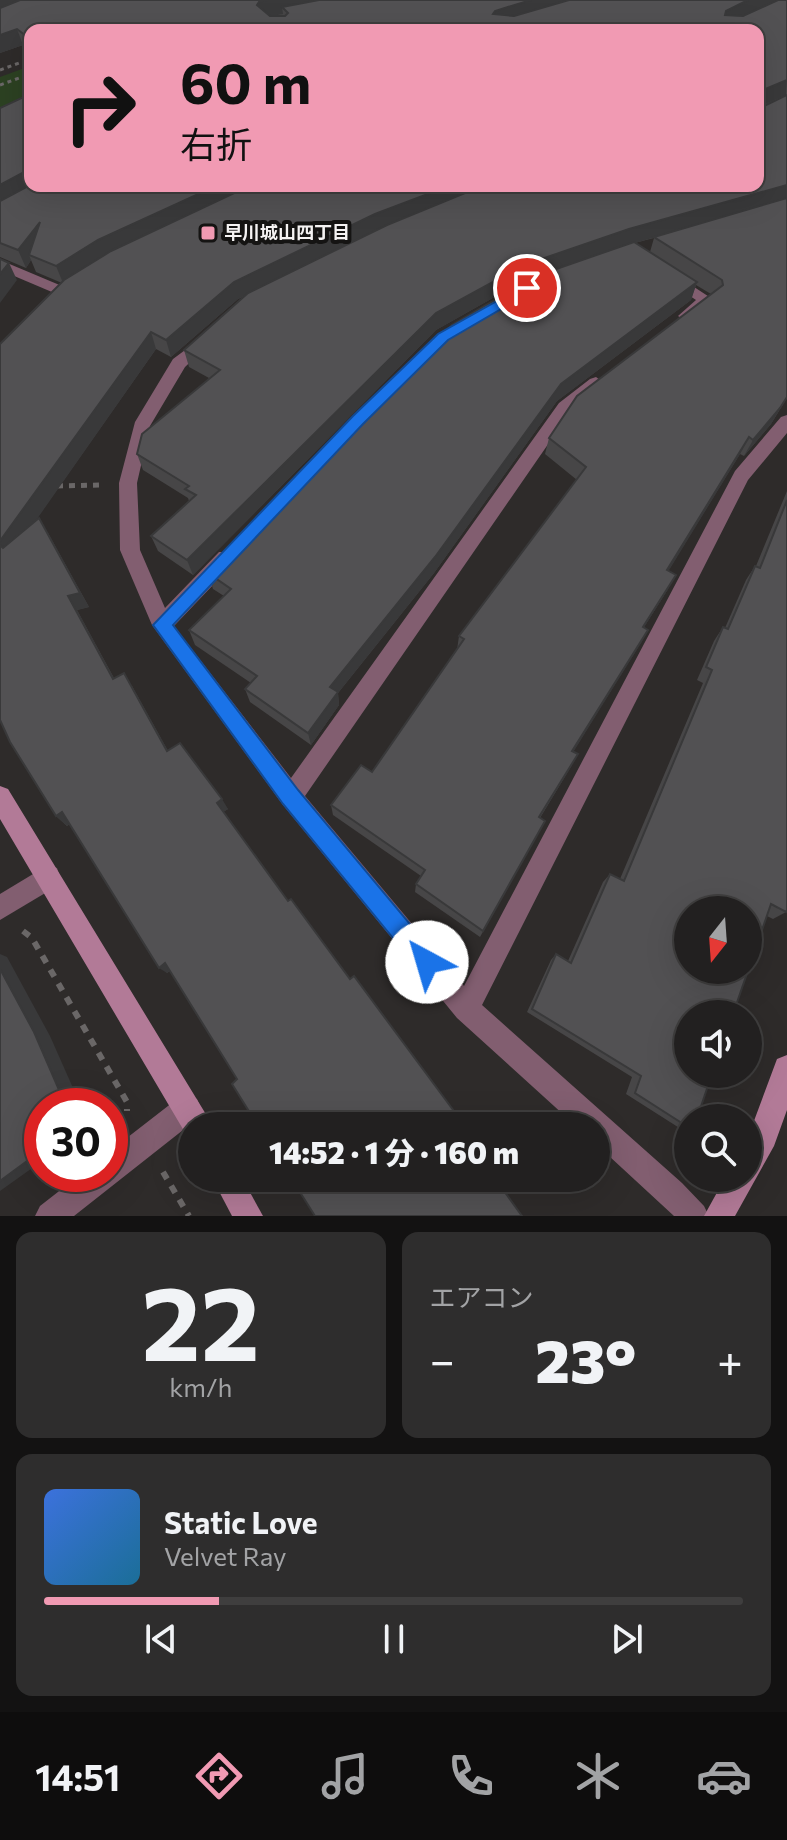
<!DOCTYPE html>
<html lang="ja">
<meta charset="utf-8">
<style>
body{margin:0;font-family:Commissioner,"Noto Sans JP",sans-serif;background:#2e2d2d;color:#f1f3f6;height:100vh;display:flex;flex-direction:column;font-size:30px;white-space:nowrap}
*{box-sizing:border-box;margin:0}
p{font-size:26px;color:#a2a3a5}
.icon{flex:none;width:44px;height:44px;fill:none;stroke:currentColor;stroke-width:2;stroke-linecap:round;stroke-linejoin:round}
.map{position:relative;height:1216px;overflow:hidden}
.details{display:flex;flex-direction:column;gap:16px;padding:16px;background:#131212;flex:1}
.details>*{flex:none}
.top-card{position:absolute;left:24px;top:24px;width:740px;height:168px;border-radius:16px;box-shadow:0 8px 32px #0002,0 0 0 2px #3f3e3e;background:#f19ab3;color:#111;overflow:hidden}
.needle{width:52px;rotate:197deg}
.controls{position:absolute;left:674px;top:896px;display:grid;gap:16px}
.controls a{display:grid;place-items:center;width:88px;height:88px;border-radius:50%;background:#222020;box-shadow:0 8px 32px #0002,0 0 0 2px #3f3e3e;font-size:40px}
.speed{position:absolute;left:24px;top:1088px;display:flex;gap:16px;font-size:40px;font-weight:700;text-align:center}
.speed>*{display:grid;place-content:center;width:104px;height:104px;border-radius:50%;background:#222020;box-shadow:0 8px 32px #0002,0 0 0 2px #3f3e3e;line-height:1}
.speed .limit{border:12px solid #d22;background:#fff;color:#111}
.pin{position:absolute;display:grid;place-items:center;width:68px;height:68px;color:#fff;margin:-34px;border:4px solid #fff;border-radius:50%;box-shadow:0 2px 8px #0007}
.me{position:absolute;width:88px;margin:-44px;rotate:321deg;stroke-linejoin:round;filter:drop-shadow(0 0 6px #0008)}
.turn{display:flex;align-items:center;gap:28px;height:168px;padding:0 24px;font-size:36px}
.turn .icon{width:104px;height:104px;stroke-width:2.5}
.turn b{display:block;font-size:56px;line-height:68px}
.big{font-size:60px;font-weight:800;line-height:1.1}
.details .widget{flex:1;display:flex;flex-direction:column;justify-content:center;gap:12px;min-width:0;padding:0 28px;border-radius:16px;background:#2e2d2d}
.details .dial{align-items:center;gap:0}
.dial b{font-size:104px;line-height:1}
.song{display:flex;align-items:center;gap:24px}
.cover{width:96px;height:96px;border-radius:12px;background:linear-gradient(135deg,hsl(220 70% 55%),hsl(200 70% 35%))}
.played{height:8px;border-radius:4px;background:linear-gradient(90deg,#f19ab3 25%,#3f3e3e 25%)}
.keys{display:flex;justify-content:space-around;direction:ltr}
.heat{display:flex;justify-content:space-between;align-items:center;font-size:44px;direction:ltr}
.details .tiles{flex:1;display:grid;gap:16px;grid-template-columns:1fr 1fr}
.widget:last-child{grid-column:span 2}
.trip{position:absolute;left:178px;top:1112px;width:432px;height:80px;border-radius:40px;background:#222020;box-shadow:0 8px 32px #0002,0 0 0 2px #3f3e3e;font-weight:800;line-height:80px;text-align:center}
.tab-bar{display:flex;height:128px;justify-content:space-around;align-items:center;background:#0e0d0d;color:#a2a3a5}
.tab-bar .icon{width:56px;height:56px}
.tab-bar .active{color:#f19ab3}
.tab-bar b{font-size:36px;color:#f1f3f6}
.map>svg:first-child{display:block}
</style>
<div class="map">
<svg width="787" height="1216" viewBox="0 0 787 1216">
<rect width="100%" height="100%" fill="#2e2b2a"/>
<path fill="#2c4122" d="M30 66V93L0 108V77Z"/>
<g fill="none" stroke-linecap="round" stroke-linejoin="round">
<g stroke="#6a6767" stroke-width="3" stroke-dasharray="4 4" stroke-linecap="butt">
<path d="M0 70 30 59"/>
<path d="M0 85 30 74"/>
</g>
<path stroke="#6a6767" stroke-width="5" stroke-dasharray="6 6" stroke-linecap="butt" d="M57 486 99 485"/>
<g stroke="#6a6767" stroke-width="6" stroke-dasharray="8 8" stroke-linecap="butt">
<path d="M23 931 32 938 127 1102V1111"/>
<path d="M163 1172 189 1216"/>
</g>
<g fill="#825e70" fill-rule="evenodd">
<path d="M0 260 69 289 72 292 69 295H59L0 270Z"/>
<path d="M671 272 714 300 686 321 678 316 696 300 666 280V274Z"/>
<path d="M204 336 212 341 185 367 150 426 137 483 140 550 165 608 219 552H233L236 558 233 564 174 626 291 778 559 403 590 379 596 377 604 383 571 411 305 796 464 986 735 471 781 417 787 415V433L748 480 482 1005 682 1183 704 1206 709 1216H674L596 1144V1126H576L457 1018 283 805 152 625 120 550 119 483 135 422 173 359Z"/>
<path d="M48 865 57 868 60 877 57 886 0 920V894Z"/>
<path d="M187 1095 197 1099 201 1109 197 1119 74 1216H35L40 1206 81 1174H110V1151L177 1099Z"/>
</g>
<g fill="#b27a97" fill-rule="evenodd">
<path d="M0 786 8 789 207 1116 211 1126H192V1138L187 1136 0 819Z"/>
<path d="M787 1055V1110L774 1146 735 1216H704L725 1178H748V1137L777 1059Z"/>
<path d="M212 1178H242L263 1216H232Z"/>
</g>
</g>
<g fill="#474647" fill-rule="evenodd">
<path d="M0 0H776L754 11 787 0V398L771 424 744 456 740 454 668 571V589L644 627 648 630 573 752 572 765 540 818 545 821 480 937 415 892 416 884 421 876 333 815 331 805 372 772 457 650 459 636 577 480 545 454 549 438 711 294 696 285 691 300 557 401 434 573 338 693 339 705 311 745 250 702 245 689 251 683 195 645 189 630 224 596 213 589 208 573 531 279 521 282 436 330 193 575 158 551 151 536 189 501 188 498 143 470 137 454 209 378 189 367 184 350 245 296 238 299 171 357 156 349 35 521 48 533 89 607 77 610 114 678 132 686 168 751 228 809 223 812 237 1079 170 971 167 973 70 824 67 826 56 816 10 742 62 283 36 272 31 260 26 268 0 257V108L30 186H758L30 30V51L23 45 0 53ZM654 238 650 252 635 243 646 240Z"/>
<path d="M787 491V910L786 912 773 919 767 916 688 1118V1129H681L626 1094 632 1077 527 1012 551 960 556 954 568 961 603 882 610 874 620 879 703 683 697 680 714 641 723 627 725 628 746 580 755 566H756Z"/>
</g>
<g fill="#39393a">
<path d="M0 0H38L0 14Z"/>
<path d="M268 0H349L282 7 283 14 261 18 257 5 259 2Z"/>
<path d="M531 0H584L491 30 493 14 495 11Z"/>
<path d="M748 0H776L721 27 726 11Z"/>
<path d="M17 29 23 45 0 53V35Z"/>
<path d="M787 80 786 95 758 107 763 90Z"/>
<path d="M30 169V186L0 207V185Z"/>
<path d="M787 185V200L624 246 521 282 436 330 193 575 187 560 436 313 524 265 629 229Z"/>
<path d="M216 186H256L63 283 56 266 98 240Z"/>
<path d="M449 186H493L375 231 238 299 171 357 166 340 234 282 375 214Z"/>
<path d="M40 222 29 255 31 260 26 268 18 250Z"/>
<path d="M9 263 17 280 0 303V274Z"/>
<path d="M697 282 691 300 557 401 434 573 338 693 339 705 311 745 308 733 330 687 561 384Z"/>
<path d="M151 332 156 349 9 559 0 546V541Z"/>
<path d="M787 397 771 424 744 456 753 440Z"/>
<path d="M749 437 740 454 660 585 667 570Z"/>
<path d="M39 518 89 607 77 610 121 692 113 679 68 596Z"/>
<path d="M676 575 668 589 636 640 643 627Z"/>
<path d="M648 630 641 643 567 762 572 751Z"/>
<path d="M222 799 228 809 222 813 217 803Z"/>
<path d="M62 812 73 821 67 826 56 816Z"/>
<path d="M0 954 7 957 50 1036 81 1106H66L0 969Z"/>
<path d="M165 963 173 968 167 973 159 968Z"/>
<path d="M42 1150V1161L0 1191V1181Z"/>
</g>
<g fill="#525153" stroke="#39393a" stroke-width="2" fill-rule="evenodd">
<path d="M20 0H268L259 2 257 5 270 16H285L288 13 282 7 319 0H531L495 11 493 14 514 16 569 0H748L726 11 725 15 743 16 778 0H787V80L763 90 761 102 766 105 787 95V185L629 229 524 265 436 313 187 560 151 536 196 495 185 489 189 486 137 454 142 434 220 370 184 350 248 293 387 225 482 186H758V30H30V39L17 29 0 35V8Z"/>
<path d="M30 94V169L0 185V108Z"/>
<path d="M30 185V186H216L98 240 56 266 29 255 40 222 18 250 0 243V201Z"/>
<path d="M249 186H449L375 214 234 282 166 340 151 332 0 541V344L64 280 111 251Z"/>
<path d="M787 198V397L780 408 753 440 749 437 667 570 676 575 643 627 648 630 572 751 578 754 539 817 545 821 483 931 416 884 425 870 331 805 361 765 372 772 464 639 459 636 586 467 549 438 577 396 723 285 722 280 654 237Z"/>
<path d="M634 242 697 282 561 384 435 557 330 687 338 692 308 733 245 689 257 676 189 630 231 589 208 573 365 409 452 325 536 276Z"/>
<path d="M0 259 9 263 0 274Z"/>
<path d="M787 500V910L786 912 771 904 733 1014H688V1074H712L697 1118H688V1127L635 1093 641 1076 532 1009 556 954 571 963 610 874 624 881 712 670 706 667 723 627 728 629 755 566 760 568ZM688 910H748V970H688Z"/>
<path d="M39 518 80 593 68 596 113 679 124 673 167 751 180 743 222 799 217 803 288 901 291 899 350 979 354 976 465 1126H258L232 1084 237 1079 165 963 159 968 62 812 56 816 10 742 0 720V545L3 548Z"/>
<path d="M0 969 34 1032 66 1106H42V1150L0 1181Z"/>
<path d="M291 1178H504L499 1184 522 1216H315Z"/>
</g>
<path fill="#1a73e8" stroke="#114b97" stroke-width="2" d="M527 284 532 285V291L448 340 363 424 173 625 298 790 435 954 439 962 435 970 427 973 419 970 283 804 153 625 353 416 438 334Z"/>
<rect fill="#f19ab3" stroke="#151413" stroke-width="3" x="200" y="225" width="16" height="16" rx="4"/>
<g text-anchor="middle" stroke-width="8" stroke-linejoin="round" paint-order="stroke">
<g font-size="18" font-weight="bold" fill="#f5f3f3" stroke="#151413" text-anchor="start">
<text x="224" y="239">早川城山四丁目</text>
</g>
</g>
</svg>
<div class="controls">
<a><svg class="needle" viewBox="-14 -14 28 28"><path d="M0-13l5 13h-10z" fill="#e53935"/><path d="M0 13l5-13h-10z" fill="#a2a3a5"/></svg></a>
<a><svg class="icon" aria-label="sound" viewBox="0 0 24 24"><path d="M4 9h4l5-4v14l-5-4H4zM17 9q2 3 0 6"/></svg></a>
<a><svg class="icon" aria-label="search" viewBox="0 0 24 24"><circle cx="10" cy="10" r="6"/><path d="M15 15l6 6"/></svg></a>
</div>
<div class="speed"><div class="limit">30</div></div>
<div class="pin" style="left:527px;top:288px;background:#d93025"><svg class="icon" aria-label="arrive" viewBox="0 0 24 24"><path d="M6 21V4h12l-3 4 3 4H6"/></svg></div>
<svg class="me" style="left:427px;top:962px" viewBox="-20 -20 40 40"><circle r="19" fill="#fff"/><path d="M0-13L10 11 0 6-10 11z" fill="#1a73e8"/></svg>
<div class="trip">14:52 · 1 分 · 160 m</div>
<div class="top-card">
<div class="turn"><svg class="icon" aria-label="right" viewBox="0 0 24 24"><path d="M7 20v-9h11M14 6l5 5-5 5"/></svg><div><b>60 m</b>右折</div></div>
</div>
</div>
<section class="details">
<div class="tiles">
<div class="widget dial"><b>22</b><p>km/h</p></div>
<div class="widget"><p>エアコン</p>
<div class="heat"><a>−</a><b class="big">23°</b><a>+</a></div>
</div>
<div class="widget">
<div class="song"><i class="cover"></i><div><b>Static Love</b><p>Velvet Ray</p></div></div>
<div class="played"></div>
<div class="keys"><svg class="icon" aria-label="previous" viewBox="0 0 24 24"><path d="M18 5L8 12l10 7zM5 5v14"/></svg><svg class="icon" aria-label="pause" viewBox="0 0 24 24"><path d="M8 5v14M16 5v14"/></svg><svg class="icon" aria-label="next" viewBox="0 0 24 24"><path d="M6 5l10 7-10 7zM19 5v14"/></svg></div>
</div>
</div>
</section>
<nav class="tab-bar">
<b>14:51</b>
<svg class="icon active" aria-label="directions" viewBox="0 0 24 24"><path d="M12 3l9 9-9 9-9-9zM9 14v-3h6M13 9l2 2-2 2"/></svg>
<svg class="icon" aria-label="music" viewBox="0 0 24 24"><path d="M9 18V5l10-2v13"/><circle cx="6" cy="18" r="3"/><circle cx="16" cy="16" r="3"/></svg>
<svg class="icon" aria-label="phone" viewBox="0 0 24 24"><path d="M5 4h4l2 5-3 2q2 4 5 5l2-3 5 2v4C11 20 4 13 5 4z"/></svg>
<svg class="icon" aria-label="climate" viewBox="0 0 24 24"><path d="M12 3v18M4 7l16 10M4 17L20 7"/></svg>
<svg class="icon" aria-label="car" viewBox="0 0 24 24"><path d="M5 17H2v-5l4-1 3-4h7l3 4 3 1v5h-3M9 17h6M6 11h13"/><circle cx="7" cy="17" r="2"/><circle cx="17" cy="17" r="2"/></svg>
</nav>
